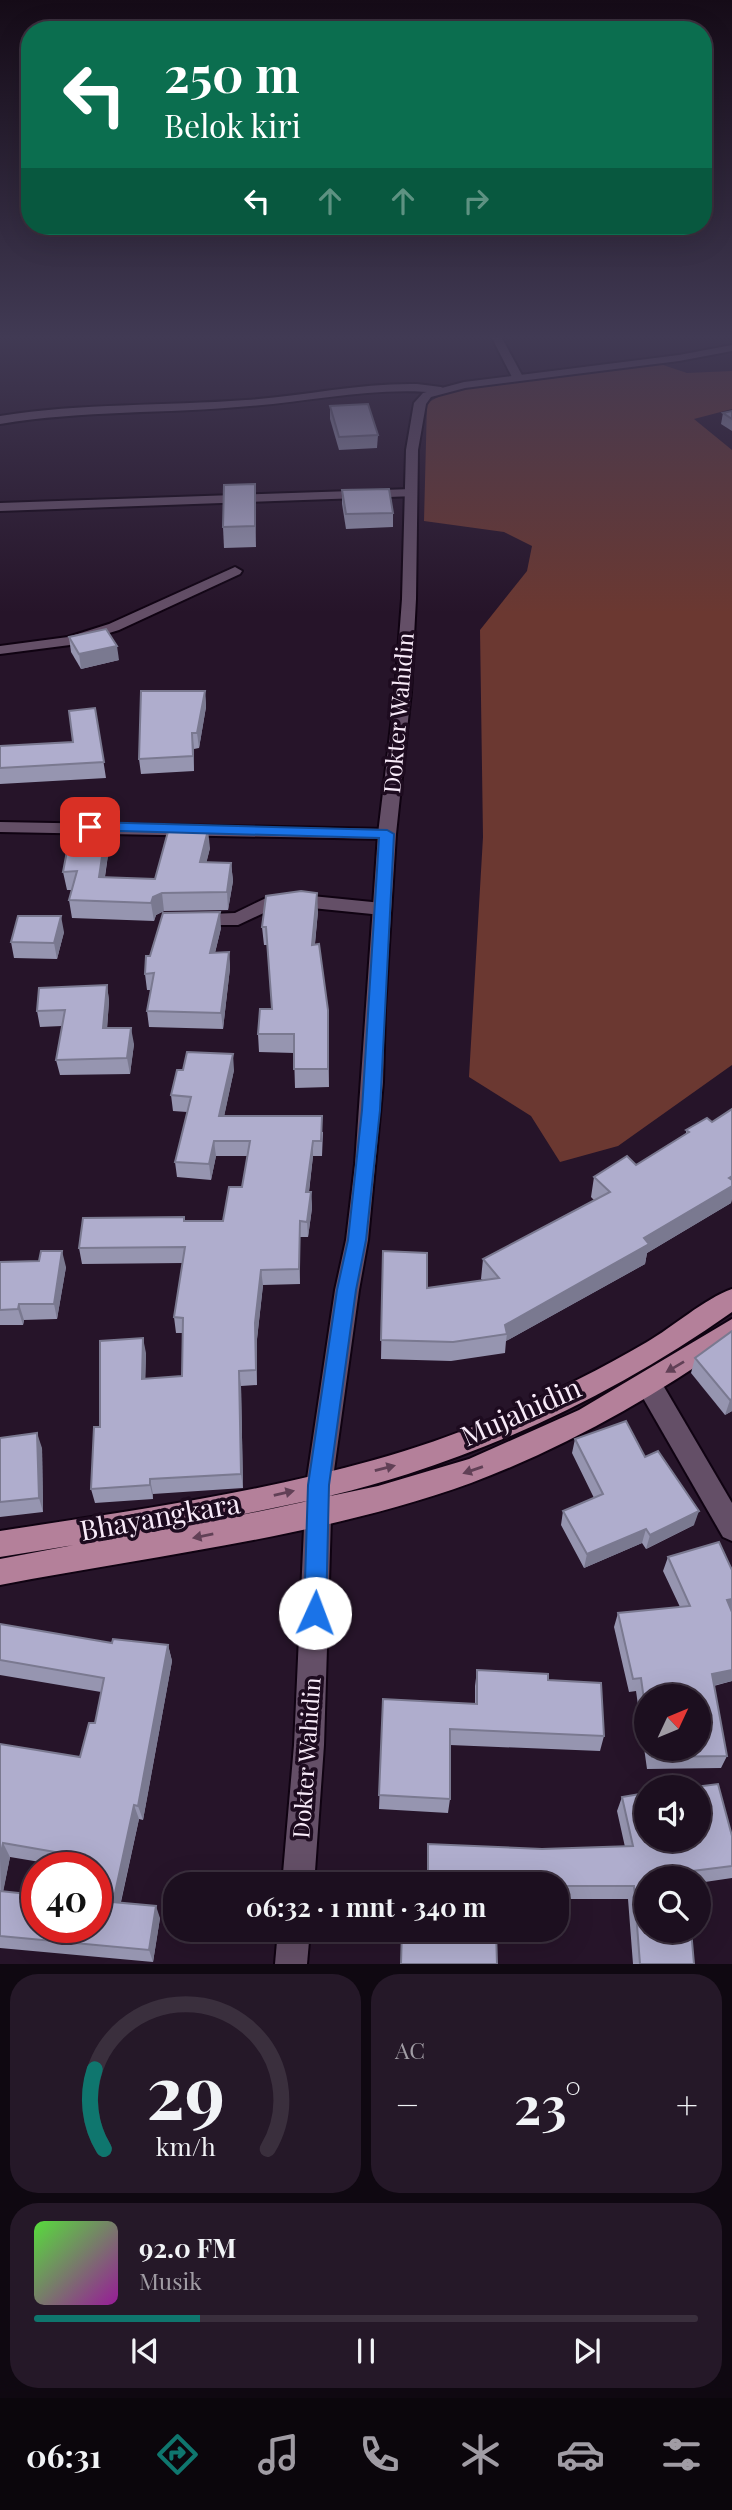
<!DOCTYPE html>
<html lang="id">
<meta charset="utf-8">
<style>
body{margin:0;font-family:"Playfair Display",serif;background:#251828;color:#f1f3f6;height:100vh;display:flex;flex-direction:column;font-size:26px;white-space:nowrap}
*{box-sizing:border-box;margin:0}
p{font-size:23px;color:#a09ca4}
.icon{flex:none;width:38px;height:38px;fill:none;stroke:currentColor;stroke-width:2;stroke-linecap:round;stroke-linejoin:round}
.map{position:relative;height:1964px;overflow:hidden}
.sheet{display:flex;flex-direction:column;gap:10px;padding:10px;background:#0f0811;flex:1}
.sheet>*{flex:none}
.guide{position:absolute;left:21px;top:21px;width:691px;height:214px;border-radius:28px;box-shadow:0 7px 28px #0002,0 0 0 2px #3a2f3d;background:#0b6e4f;color:#fff;overflow:hidden}
.needle{width:46px;rotate:46deg}
.buttons{position:absolute;left:634px;top:1684px;display:grid;gap:14px}
.buttons a{display:grid;place-items:center;width:77px;height:77px;border-radius:50%;background:#1c0f1f;box-shadow:0 7px 28px #0002,0 0 0 2px #3a2f3d;font-size:35px}
.speed{position:absolute;left:21px;top:1852px;display:flex;gap:14px;font-size:35px;font-weight:700;text-align:center}
.speed>*{display:grid;place-content:center;width:91px;height:91px;border-radius:50%;background:#1c0f1f;box-shadow:0 7px 28px #0002,0 0 0 2px #3a2f3d;line-height:1}
.speed .limit{border:10px solid #d22;background:#fff;color:#111}
.pin{position:absolute;display:grid;place-items:center;width:60px;height:60px;color:#fff;margin:-30px;border-radius:14px;box-shadow:0 4px 10px #0006}
.me{position:absolute;width:77px;margin:-38px;rotate:2deg;stroke-linejoin:round;filter:drop-shadow(0 0 5px #0008)}
.turn{display:flex;align-items:center;gap:24px;height:147px;padding:0 28px;font-size:32px}
.turn .icon{width:91px;height:91px;stroke-width:2.5}
.turn b{display:block;font-size:49px;line-height:60px}
.lanes{display:flex;align-items:center;height:66px;padding:0 28px;background:#0003;justify-content:center;gap:35px;direction:ltr}
.lanes .off{opacity:.35}
.big{font-size:52px;font-weight:700;line-height:1.1}
.sheet .widget{flex:1;display:flex;flex-direction:column;justify-content:center;gap:10px;min-width:0;padding:0 24px;border-radius:28px;background:#251828}
.sheet .dial{align-items:center;gap:0}
.dial svg{height:182px;overflow:visible;fill:none;stroke:#3a2f3d;stroke-width:7;stroke-linecap:round;text-anchor:middle}
.dial text{fill:#f1f3f6;stroke:none}
.song{display:flex;align-items:center;gap:21px}
.cover{width:84px;height:84px;border-radius:10px;background:linear-gradient(135deg,hsl(110 70% 55%),hsl(300 70% 35%))}
.played{height:7px;border-radius:4px;background:linear-gradient(90deg,#0f766e 25%,#3a2f3d 25%)}
.keys{display:flex;justify-content:space-around;direction:ltr}
.heat{display:flex;justify-content:space-between;align-items:center;font-size:38px;direction:ltr}
.sheet .tiles{flex:1;display:grid;gap:10px;grid-template-columns:1fr 1fr}
.widget:last-child{grid-column:span 2}
.trip{position:absolute;left:163px;top:1872px;width:406px;height:70px;border-radius:28px;background:#1c0f1f;box-shadow:0 7px 28px #0002,0 0 0 2px #3a2f3d;font-weight:700;line-height:70px;text-align:center}
.tab-bar{display:flex;height:112px;justify-content:space-around;align-items:center;background:#0b060c;color:#a09ca4}
.tab-bar .icon{width:49px;height:49px}
.tab-bar .current{color:#0f766e}
.tab-bar b{font-size:32px;color:#f1f3f6}
.map>svg:first-child{display:block}
</style>
<div class="map">
<svg width="732" height="1964" viewBox="0 0 732 1964">
<rect width="100%" height="100%" fill="#261429"/>
<path fill="#6b3831" d="M660 364 687 373 732 371V409L694 419 732 450V1065L618 1146 560 1162 531 1116 469 1077 483 837 480 630 527 571 532 546 504 532 424 521 427 403 455 388Z"/>
<g fill="none" stroke-linecap="round" stroke-linejoin="round">
<defs>
<g id="minor">
<path d="M492 338H502L523 377 521 379H513Z"/>
<path d="M417 384 441 387 447 390 441 393C376 386 314 401 250 406 166 414 83 410 0 424V416C82 403 164 406 246 400 304 396 359 383 417 384Z"/>
<path d="M412 489 416 490V496L0 511V503Z"/>
<path d="M235 567 242 571 240 574 119 630 70 645 0 654V646L68 637 109 624Z"/>
<path d="M0 822 387 829 396 834 387 839 0 832Z"/>
<path d="M302 895 382 903 391 909 382 915 302 907 268 911 238 925H195L188 923 186 919 188 915 235 913 264 899Z"/>
<path d="M648 1372 657 1375 732 1503V1541L723 1537 639 1391 636 1383 639 1375Z"/>
</g>
<g id="tertiary">
<path d="M732 345V351L679 361 465 388 431 397 426 404 418 450 416 599 411 692 396 834 385 1008 383 1082 368 1240 359 1290 332 1485 324 1745 314 1885H282L294 1745 306 1485 335 1290 346 1240 355 1164 378 834 395 692 402 599 406 450 414 403 423 393 464 382 679 355Z"/>
<path d="M278 1930H310L307 1964H275Z"/>
</g>
<path id="primary" d="M732 1289V1312C633 1382 524 1437 408 1474 343 1495 273 1509 206 1522L378 1486 469 1459 579 1410 732 1319V1342C651 1399 564 1448 471 1483 322 1537 155 1555 0 1585V1559L74 1545 0 1557V1531C161 1506 339 1483 490 1420 544 1397 596 1372 647 1342 673 1327 704 1299 732 1289Z"/>
</defs>
<use href="#minor" stroke="#0f0211" stroke-width="4"/>
<use href="#tertiary" stroke="#0f0211" stroke-width="4"/>
<use href="#primary" stroke="#0f0211" stroke-width="4"/>
<use href="#minor" fill="#644f67" fill-rule="evenodd"/>
<use href="#tertiary" fill="#644f67" fill-rule="evenodd"/>
<use href="#primary" fill="#b4809a" fill-rule="evenodd"/>
</g>
<g fill="#9695b0" fill-rule="evenodd">
<path d="M330 406 378 435 377 448 339 450 330 419Z"/>
<path d="M732 411V431L721 424 723 413Z"/>
<path d="M255 484 256 547 224 548 223 527Z"/>
<path d="M342 490 393 513V527L346 529 342 504Z"/>
<path d="M69 637 119 660 81 669 71 652Z"/>
<path d="M205 691 206 707 199 748 194 749V771L141 774 139 759Z"/>
<path d="M95 708 106 778 0 784V746L73 742Z"/>
<path d="M109 848 105 877 155 879 210 848 206 863H231L233 881 228 910 164 911 156 915 154 921 72 918 69 900 72 890H67L63 872Z"/>
<path d="M318 911 315 944 328 1010 329 1087 295 1088 294 1053 259 1052 258 1034 272 1009 267 945H264L262 927Z"/>
<path d="M221 928 215 953 229 952 230 968 223 1029 149 1027 147 1011 151 990H147L145 974 150 956Z"/>
<path d="M64 932 57 959 14 958 11 942Z"/>
<path d="M107 985 109 1001 107 1028 134 1044 130 1074 60 1075 56 1060 62 1026 40 1027 37 1011Z"/>
<path d="M234 1070 224 1116 323 1132 322 1156H313L309 1192H311L312 1208 308 1237H300V1284L263 1285 257 1339V1385L241 1386 243 1488 153 1494V1499L95 1503 91 1489 100 1427 146 1353 145 1379 182 1376 183 1333H176L174 1317 183 1263 82 1264 79 1248 185 1221H223L242 1187 247 1156H216L211 1180 177 1177 175 1162 187 1112 173 1111 171 1095Z"/>
<path d="M732 1109V1198L731 1203 647 1253 645 1264 506 1341 505 1353 451 1361 381 1359 383 1251 427 1288 483 1280 481 1279 483 1259 594 1200 591 1197 594 1177 636 1165 686 1134V1130L712 1122Z"/>
<path d="M39 1261 66 1267 57 1319 24 1320 23 1325H0V1262Z"/>
<path d="M732 1331V1411L725 1415 691 1373 695 1358Z"/>
<path d="M0 1438 42 1448 43 1512 0 1517Z"/>
<path d="M575 1439 645 1457 694 1525 646 1549 642 1543 584 1568 561 1525 563 1511 594 1498 572 1453Z"/>
<path d="M668 1557 732 1612V1681L714 1686 727 1756 721 1768 647 1769 636 1691 629 1692 614 1627 618 1613 680 1607 663 1571ZM646 1696 698 1748H646Z"/>
<path d="M0 1624 112 1643 168 1645 172 1661 143 1820 139 1819 121 1902 160 1918 153 1962 0 1948V1744L80 1757 95 1723 101 1692 0 1675ZM10 1857 58 1865 96 1927 3 1891Z"/>
<path d="M477 1670 548 1680 604 1736 600 1751 450 1745V1799L448 1813 379 1809 383 1699 475 1704V1686Z"/>
<path d="M622 1797 732 1836V1878L698 1883V1878H646L694 1964H633L628 1899H556V1885H427L428 1844 542 1849 625 1847 617 1811Z"/>
</g>
<g fill="#7a7990">
<path d="M255 484 256 504V547L255 526Z"/>
<path d="M117 646 119 660 81 669 79 654Z"/>
<path d="M205 691 206 707 199 748 197 733Z"/>
<path d="M192 733 194 749V771L193 756Z"/>
<path d="M106 830 109 848 102 895 99 877Z"/>
<path d="M208 830 210 848 202 881 200 862Z"/>
<path d="M231 863 233 881 228 910 227 892Z"/>
<path d="M162 893 164 911 156 915 154 921 151 903 153 897Z"/>
<path d="M317 893 318 911 313 963 312 945Z"/>
<path d="M220 912 221 928 211 969 210 953Z"/>
<path d="M61 916 64 932 57 959 54 943Z"/>
<path d="M229 952 230 968 223 1029 221 1013Z"/>
<path d="M107 985 109 1001 106 1044 103 1028Z"/>
<path d="M131 1028 134 1044 130 1074 127 1058Z"/>
<path d="M233 1054 234 1070 221 1131 219 1116Z"/>
<path d="M214 1141 216 1156 211 1180 209 1164Z"/>
<path d="M313 1141V1156L307 1207 306 1192Z"/>
<path d="M732 1176V1198L731 1203 647 1253 645 1264 506 1341 507 1334 505 1325Z"/>
<path d="M311 1192 312 1208 308 1237 307 1222Z"/>
<path d="M300 1221V1284L299 1269Z"/>
<path d="M62 1251 66 1267 57 1319 54 1304Z"/>
<path d="M261 1270 263 1285 257 1339V1385L256 1370 255 1323Z"/>
<path d="M19 1304 24 1320 23 1325 18 1309Z"/>
<path d="M143 1338 146 1353 145 1394 142 1379Z"/>
<path d="M239 1371 241 1386 243 1488 241 1474Z"/>
<path d="M732 1399V1411L725 1415 730 1400Z"/>
<path d="M37 1433 42 1448 43 1512 39 1498Z"/>
<path d="M150 1479 153 1494V1499L150 1485Z"/>
<path d="M699 1511 694 1525 646 1549 650 1535Z"/>
<path d="M646 1529 642 1543 584 1568 587 1554Z"/>
<path d="M732 1599V1611L722 1614 727 1600Z"/>
<path d="M168 1645 172 1661 143 1820 138 1806Z"/>
<path d="M732 1670V1681L707 1687 712 1674Z"/>
<path d="M134 1805 139 1819 118 1914 113 1902Z"/>
<path d="M3 1843 10 1857 1 1903 0 1858Z"/>
<path d="M156 1906 160 1918 153 1962 149 1950Z"/>
</g>
<g fill="#afadcd" stroke="#7a7990" stroke-width="2">
<path d="M368 404 378 435 339 437 330 406Z"/>
<path d="M732 411V419L723 413Z"/>
<path d="M255 484V526L223 527 224 485Z"/>
<path d="M389 489 393 513 346 514 342 490Z"/>
<path d="M106 629 117 646 79 654 69 637Z"/>
<path d="M141 691H205L197 733H192L193 756 139 759Z"/>
<path d="M95 708 104 762 0 768V746L73 742 69 711Z"/>
<path d="M169 828 208 830 200 862 231 863 227 892 162 893 153 897 151 903 69 900 77 871 63 872 71 830H106L99 877 155 879Z"/>
<path d="M301 891 317 893 312 945 319 944 328 1010V1069H294V1034H258L260 1009H272L266 927H262L266 896Z"/>
<path d="M220 912 210 953 229 952 221 1013 147 1011 154 973 145 974 146 956H150L163 913Z"/>
<path d="M18 916H61L54 943 11 942Z"/>
<path d="M107 985 103 1028H131L127 1058 56 1060 65 1010 37 1011 39 988Z"/>
<path d="M187 1052 233 1054 219 1116H322L321 1141H313L306 1192H311L307 1222 300 1221 299 1269 261 1270 255 1323 256 1370 239 1371 241 1474 150 1479V1485L91 1489 94 1427H100V1341L143 1338 142 1379 182 1376 183 1318 174 1317 185 1247 79 1248 83 1218 184 1217V1221H223L229 1187H242L250 1141H214L209 1164 175 1162 191 1097 171 1095 177 1070H183Z"/>
<path d="M732 1109V1176L729 1178 732 1180V1186L644 1238 649 1244 505 1325 507 1334 453 1342 381 1340 383 1251 427 1253V1288L499 1278 483 1259 610 1192 594 1177 627 1156 636 1165 689 1132 686 1130 707 1118 712 1122Z"/>
<path d="M41 1251H62L54 1304H19L18 1309 0 1310V1262L39 1261Z"/>
<path d="M732 1331V1399L730 1400 695 1358Z"/>
<path d="M626 1421 645 1457 658 1451 699 1511 650 1535 646 1529 587 1554 563 1511 603 1494 575 1439Z"/>
<path d="M37 1433 39 1498 0 1502V1438Z"/>
<path d="M719 1542 732 1570V1599L727 1600 732 1612V1670L712 1674 727 1756 652 1757 651 1748H698V1696H646V1714L641 1678 633 1679 618 1613 690 1606 668 1557Z"/>
<path d="M0 1624 112 1643 113 1639 168 1645 138 1806 134 1805 113 1902 156 1906 149 1950 0 1936V1891L37 1895V1927H96V1867H57L61 1853 3 1843 0 1858V1744L80 1757 89 1723H95L104 1678 0 1660Z"/>
<path d="M477 1670 548 1674V1680L601 1683 604 1736 450 1729V1799L379 1795 383 1699 477 1704Z"/>
<path d="M718 1784 732 1836V1866L685 1872V1878H646V1930H691L694 1964H640L634 1886H556V1885H512L428 1881V1844L542 1849 633 1846 622 1797 646 1793V1839H698V1787H695Z"/>
<path d="M402 1930H496L497 1964H401Z"/>
</g>
<defs><path id="oneway-solid" d="M-6-.8H1V-3.2L6.5 0L1 3.2V.8H-6Z" transform="scale(1.75)"/></defs>
<g fill="#614056">
<use href="#oneway-solid" transform="translate(675 1367) rotate(149)"/>
<use href="#oneway-solid" transform="translate(385 1468) rotate(-14)"/>
<use href="#oneway-solid" transform="translate(473 1470) rotate(161)"/>
<use href="#oneway-solid" transform="translate(284 1493) rotate(-13)"/>
<use href="#oneway-solid" transform="translate(203 1536) rotate(169)"/>
</g>
<linearGradient id="sky" x2="0" y2="1"><stop stop-color="#150b17"/><stop offset="0.55" stop-color="#413a54"/><stop offset="1" stop-color="#413a54" stop-opacity="0"/></linearGradient>
<rect width="732" height="613" fill="url(#sky)"/>
<path fill="#1a73e8" stroke="#114b97" stroke-width="2" d="M90 822 387 830 394 834 380 1110 366 1240 356 1290 329 1485 326 1613 323 1621 315 1625 307 1621 304 1613 308 1485 337 1290 348 1240 362 1110 379 838 85 830 83 827Z"/>
<g text-anchor="middle" stroke-width="7" stroke-linejoin="round" paint-order="stroke">
<g font-size="23" fill="#f8ebf9" stroke="#1d0b1f">
<text transform="translate(399 713) rotate(-85)" y="8">Dokter Wahidin</text>
<text transform="translate(307 1758) rotate(-86)" y="8">Dokter Wahidin</text>
</g>
<g font-size="28" fill="#f8ebf9" stroke="#1d0b1f">
<text transform="translate(521 1412) rotate(-24)" y="10">Mujahidin</text>
<text transform="translate(160 1517) rotate(-10)" y="10">Bhayangkara</text>
</g>
</g>
</svg>
<div class="buttons">
<a><svg class="needle" viewBox="-14 -14 28 28"><path d="M0-13l5 13h-10z" fill="#e53935"/><path d="M0 13l5-13h-10z" fill="#a09ca4"/></svg></a>
<a><svg class="icon" aria-label="sound" viewBox="0 0 24 24"><path d="M4 9h4l5-4v14l-5-4H4zM17 9q2 3 0 6"/></svg></a>
<a><svg class="icon" aria-label="search" viewBox="0 0 24 24"><circle cx="10" cy="10" r="6"/><path d="M15 15l6 6"/></svg></a>
</div>
<div class="speed"><div class="limit">40</div></div>
<div class="pin" style="left:90px;top:827px;background:#d93025"><svg class="icon" aria-label="arrive" viewBox="0 0 24 24"><path d="M6 21V4h12l-3 4 3 4H6"/></svg></div>
<svg class="me" style="left:315px;top:1613px" viewBox="-20 -20 40 40"><circle r="19" fill="#fff"/><path d="M0-13L10 11 0 6-10 11z" fill="#1a73e8"/></svg>
<div class="trip">06:32 · 1 mnt · 340 m</div>
<div class="guide">
<div class="turn"><svg class="icon" aria-label="left" viewBox="0 0 24 24"><path d="M17 20v-9H6M10 6l-5 5 5 5"/></svg><div><b>250 m</b>Belok kiri</div></div>
<div class="lanes"><svg class="icon" aria-label="left" viewBox="0 0 24 24"><path d="M17 20v-9H6M10 6l-5 5 5 5"/></svg><svg class="icon off" aria-label="ahead" viewBox="0 0 24 24"><path d="M12 20V5M6 11l6-6 6 6"/></svg><svg class="icon off" aria-label="ahead" viewBox="0 0 24 24"><path d="M12 20V5M6 11l6-6 6 6"/></svg><svg class="icon off" aria-label="right" viewBox="0 0 24 24"><path d="M7 20v-9h11M14 6l5 5-5 5"/></svg></div>
</div>
</div>
<section class="sheet">
<div class="tiles">
<div class="widget dial"><svg viewBox="0 0 100 80">
<path d="M14 69A42 42 0 1 1 86 69"/>
<path d="M14 69A42 42 0 0 1 10 34" stroke="#0f766e"/>
<text x="50" y="56" font-size="32" font-weight="700">29</text>
<text x="50" y="72" font-size="11">km/h</text>
</svg></div>
<div class="widget"><p>AC</p>
<div class="heat"><a>−</a><b class="big">23°</b><a>+</a></div>
</div>
<div class="widget">
<div class="song"><i class="cover"></i><div><b>92.0 FM</b><p>Musik</p></div></div>
<div class="played"></div>
<div class="keys"><svg class="icon" aria-label="previous" viewBox="0 0 24 24"><path d="M18 5L8 12l10 7zM5 5v14"/></svg><svg class="icon" aria-label="pause" viewBox="0 0 24 24"><path d="M8 5v14M16 5v14"/></svg><svg class="icon" aria-label="next" viewBox="0 0 24 24"><path d="M6 5l10 7-10 7zM19 5v14"/></svg></div>
</div>
</div>
</section>
<nav class="tab-bar">
<b>06:31</b>
<svg class="icon current" aria-label="directions" viewBox="0 0 24 24"><path d="M12 3l9 9-9 9-9-9zM9 14v-3h6M13 9l2 2-2 2"/></svg>
<svg class="icon" aria-label="music" viewBox="0 0 24 24"><path d="M9 18V5l10-2v13"/><circle cx="6" cy="18" r="3"/><circle cx="16" cy="16" r="3"/></svg>
<svg class="icon" aria-label="phone" viewBox="0 0 24 24"><path d="M5 4h4l2 5-3 2q2 4 5 5l2-3 5 2v4C11 20 4 13 5 4z"/></svg>
<svg class="icon" aria-label="climate" viewBox="0 0 24 24"><path d="M12 3v18M4 7l16 10M4 17L20 7"/></svg>
<svg class="icon" aria-label="car" viewBox="0 0 24 24"><path d="M5 17H2v-5l4-1 3-4h7l3 4 3 1v5h-3M9 17h6M6 11h13"/><circle cx="7" cy="17" r="2"/><circle cx="17" cy="17" r="2"/></svg>
<svg class="icon" aria-label="filters" viewBox="0 0 24 24"><path d="M4 7h16M4 17h16"/><circle cx="9" cy="7" r="2"/><circle cx="15" cy="17" r="2"/></svg>
</nav>
